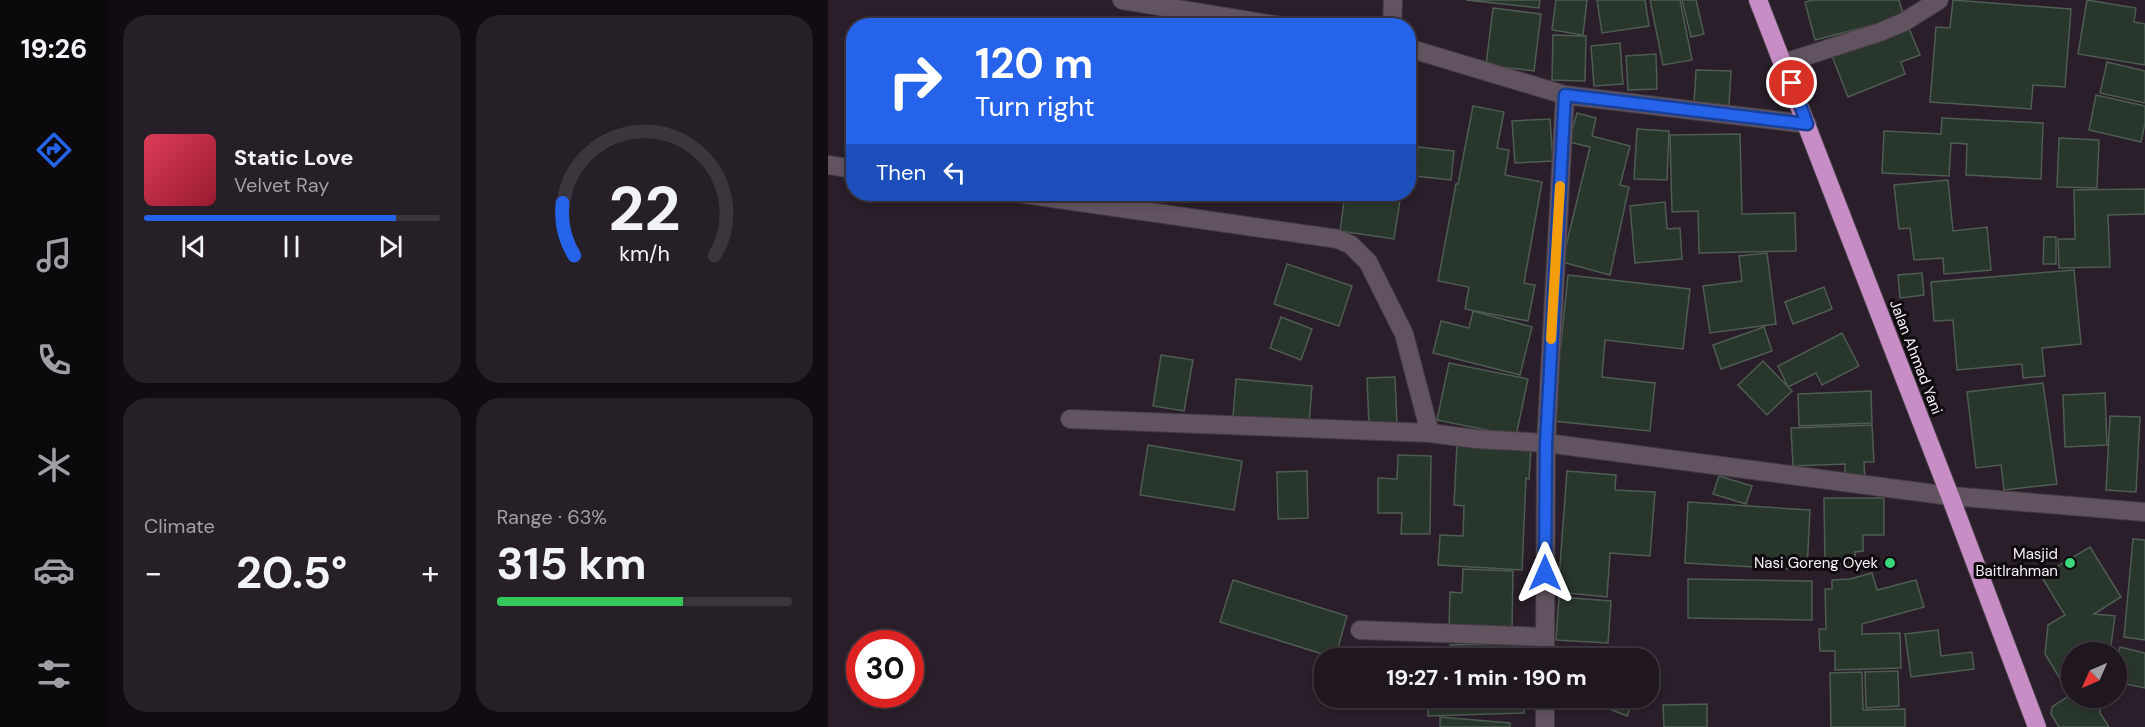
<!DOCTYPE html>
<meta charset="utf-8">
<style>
body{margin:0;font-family:"DM Sans",sans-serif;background:#271f28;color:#f1f3f6;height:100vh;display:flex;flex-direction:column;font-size:22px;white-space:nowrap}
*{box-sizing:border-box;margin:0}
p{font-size:20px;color:#a19fa4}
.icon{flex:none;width:33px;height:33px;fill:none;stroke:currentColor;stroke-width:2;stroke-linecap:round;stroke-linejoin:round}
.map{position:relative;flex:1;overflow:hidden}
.sheet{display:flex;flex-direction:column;gap:15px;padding:15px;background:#110c11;width:720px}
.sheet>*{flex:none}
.banner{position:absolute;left:18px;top:18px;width:570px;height:183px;border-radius:24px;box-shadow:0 3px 9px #0003,0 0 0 2px #3c353d;background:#2563eb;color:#fff;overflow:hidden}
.needle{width:39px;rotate:225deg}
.controls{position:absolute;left:1233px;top:642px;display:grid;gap:12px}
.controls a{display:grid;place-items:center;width:66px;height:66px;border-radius:50%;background:#1f161f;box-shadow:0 3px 9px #0003,0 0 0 2px #3c353d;font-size:30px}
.speed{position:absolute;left:18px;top:630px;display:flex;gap:12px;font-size:30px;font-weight:700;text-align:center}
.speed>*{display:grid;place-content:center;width:78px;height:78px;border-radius:50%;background:#1f161f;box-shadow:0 3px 9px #0003,0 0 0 2px #3c353d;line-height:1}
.speed .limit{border:9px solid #d22;background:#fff;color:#111}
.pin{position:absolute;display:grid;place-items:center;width:51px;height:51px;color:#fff;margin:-26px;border:3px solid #fff;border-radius:50%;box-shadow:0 2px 6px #0007}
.me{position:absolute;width:66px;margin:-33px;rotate:0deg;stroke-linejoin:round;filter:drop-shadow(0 0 4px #0008)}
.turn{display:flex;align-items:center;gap:21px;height:126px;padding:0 30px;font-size:27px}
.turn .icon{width:78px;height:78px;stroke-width:2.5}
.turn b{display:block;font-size:42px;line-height:51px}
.then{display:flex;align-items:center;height:57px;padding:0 30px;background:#0003;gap:12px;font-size:22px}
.big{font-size:45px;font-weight:700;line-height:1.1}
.sheet .card{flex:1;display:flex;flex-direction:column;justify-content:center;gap:9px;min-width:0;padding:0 21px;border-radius:24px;background:#271f28}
.sheet .dial{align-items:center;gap:0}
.dial svg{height:156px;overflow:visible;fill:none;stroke:#3c353d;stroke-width:7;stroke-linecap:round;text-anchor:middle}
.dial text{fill:#f1f3f6;stroke:none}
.song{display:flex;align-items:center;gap:18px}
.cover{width:72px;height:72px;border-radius:9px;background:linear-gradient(135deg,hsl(350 70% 55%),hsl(350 70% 35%))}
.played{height:6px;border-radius:3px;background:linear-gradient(90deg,#2563eb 85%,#3c353d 85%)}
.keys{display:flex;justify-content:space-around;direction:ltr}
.heat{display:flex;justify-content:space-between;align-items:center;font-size:33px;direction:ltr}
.charge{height:9px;border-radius:4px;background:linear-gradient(90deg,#34c759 63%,#3c353d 0)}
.sheet .tiles{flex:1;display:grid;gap:15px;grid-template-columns:repeat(2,1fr)}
.trip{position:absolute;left:486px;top:648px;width:345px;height:60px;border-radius:24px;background:#1f161f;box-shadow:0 3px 9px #0003,0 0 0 2px #3c353d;font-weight:700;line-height:60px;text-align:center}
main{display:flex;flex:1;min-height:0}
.menu{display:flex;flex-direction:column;width:108px;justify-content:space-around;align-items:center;background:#0c090c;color:#a19fa4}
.menu .icon{width:42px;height:42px}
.menu .current{color:#2563eb}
.menu b{font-size:27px;color:#f1f3f6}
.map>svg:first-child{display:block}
</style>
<main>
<nav class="menu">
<b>19:26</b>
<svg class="icon current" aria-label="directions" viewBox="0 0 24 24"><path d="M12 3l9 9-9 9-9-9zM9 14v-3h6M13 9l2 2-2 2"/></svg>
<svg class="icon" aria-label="music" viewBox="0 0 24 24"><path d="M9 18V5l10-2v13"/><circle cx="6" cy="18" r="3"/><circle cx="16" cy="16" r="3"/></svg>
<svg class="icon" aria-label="phone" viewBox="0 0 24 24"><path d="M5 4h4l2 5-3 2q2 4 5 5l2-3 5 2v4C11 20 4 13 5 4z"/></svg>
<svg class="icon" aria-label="climate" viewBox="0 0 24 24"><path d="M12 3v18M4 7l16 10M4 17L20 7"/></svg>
<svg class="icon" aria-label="car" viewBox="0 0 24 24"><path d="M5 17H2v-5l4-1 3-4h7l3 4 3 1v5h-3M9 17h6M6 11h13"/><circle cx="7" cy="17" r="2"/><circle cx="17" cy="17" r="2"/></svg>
<svg class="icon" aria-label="filters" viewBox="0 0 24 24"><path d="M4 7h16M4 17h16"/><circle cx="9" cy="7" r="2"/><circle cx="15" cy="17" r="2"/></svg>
</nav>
<section class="sheet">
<div class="tiles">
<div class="card">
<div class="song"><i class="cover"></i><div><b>Static Love</b><p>Velvet Ray</p></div></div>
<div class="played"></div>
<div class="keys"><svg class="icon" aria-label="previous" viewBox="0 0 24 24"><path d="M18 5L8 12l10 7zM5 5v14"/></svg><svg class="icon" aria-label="pause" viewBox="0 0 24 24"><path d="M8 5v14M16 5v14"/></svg><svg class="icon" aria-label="next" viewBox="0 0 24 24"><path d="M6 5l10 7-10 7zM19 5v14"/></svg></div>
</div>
<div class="card dial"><svg viewBox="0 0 100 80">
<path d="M14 69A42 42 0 1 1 86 69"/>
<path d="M14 69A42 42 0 0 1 8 42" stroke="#2563eb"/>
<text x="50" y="56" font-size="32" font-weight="700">22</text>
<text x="50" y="72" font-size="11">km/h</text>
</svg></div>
<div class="card"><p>Climate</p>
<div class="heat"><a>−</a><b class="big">20.5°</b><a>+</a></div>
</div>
<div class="card"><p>Range · 63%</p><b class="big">315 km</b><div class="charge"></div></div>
</div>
</section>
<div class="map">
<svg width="1317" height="727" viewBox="0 0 1317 727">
<rect width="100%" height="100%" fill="#291e29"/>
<g fill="#29362c" stroke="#4e5c52" stroke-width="1.5">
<path d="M638 0H712L711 8Z"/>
<path d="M728 0H759L755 35 724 30Z"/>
<path d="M769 0H817L821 26 774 33Z"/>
<path d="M822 0H852L864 60 835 65Z"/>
<path d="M854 0H868L876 34 863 37Z"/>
<path d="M985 0H1071L1076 17 987 40 977 2Z"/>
<path d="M1125 0 1243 9 1237 87 1205 85 1203 109 1102 102 1108 27 1122 28Z"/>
<path d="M1259 0 1308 8 1306 22 1317 24V65L1250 54Z"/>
<path d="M665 8 713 14 706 71 658 65Z"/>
<path d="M1080 26 1092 55 1073 62 1077 74 1020 97 1004 56Z"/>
<path d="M725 35 758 36 757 81 724 80Z"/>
<path d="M792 43 795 84 766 86 763 46Z"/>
<path d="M828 54 829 89 800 90 798 56Z"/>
<path d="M1279 62 1317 71V103L1272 93Z"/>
<path d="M868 70 903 71 901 105 866 103Z"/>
<path d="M1268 95 1317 106V123L1313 142 1261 130Z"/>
<path d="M645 106 676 112 669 148 681 150 677 175 714 182 696 283 707 285 700 321 637 309 641 287 610 281 628 184H630Z"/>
<path d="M749 113 768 118 764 136 802 146 792 185 801 187 782 275 734 262 762 147 741 142Z"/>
<path d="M1114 118 1215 123 1213 179 1138 175 1139 144 1123 143 1121 176 1054 173 1056 131 1113 134Z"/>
<path d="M722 119 725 161 687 163 684 121Z"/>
<path d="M809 129 841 131 839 180 806 179Z"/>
<path d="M912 134 914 214 967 213 968 251 871 253 870 211 844 212 842 135Z"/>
<path d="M1231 138 1271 140 1269 188 1229 187Z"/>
<path d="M590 147 626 151 623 180 587 176Z"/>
<path d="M1120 180 1125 231 1159 227 1163 270 1116 274 1115 258 1086 260 1082 228 1071 229 1066 185Z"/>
<path d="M1317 189V214L1280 215 1282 267 1231 268 1230 239H1247L1246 190Z"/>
<path d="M517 194H573L566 239 512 231Z"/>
<path d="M837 202 839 229 852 228 854 259 807 263 802 206Z"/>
<path d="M1216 237H1228V264H1215Z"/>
<path d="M939 253 948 324 882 333 875 286 914 281 911 256Z"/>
<path d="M459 264 524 286 511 326 446 304Z"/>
<path d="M1246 270 1253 344 1214 348 1217 376 1195 378 1194 364 1129 370 1125 320 1106 321 1103 282Z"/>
<path d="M1094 273 1096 295 1072 298 1070 275Z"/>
<path d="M740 275 862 289 855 349 777 340 774 377 827 383 822 431 725 421Z"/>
<path d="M996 287 1004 309 965 324 957 302Z"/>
<path d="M645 311 704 327 692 375 605 353 613 321 641 328Z"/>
<path d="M453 317 484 329 473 360 442 348Z"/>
<path d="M936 327 944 351 893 369 885 345Z"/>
<path d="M1014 333 1031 366 994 385 988 373 960 387 950 366Z"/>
<path d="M333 355 365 360 356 411 325 406Z"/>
<path d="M935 361 964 391 939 415 910 385Z"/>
<path d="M621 363 700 379 688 436 609 420Z"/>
<path d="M567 377 569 424 541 425 539 378Z"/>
<path d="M408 379 484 386 481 424 405 417Z"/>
<path d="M1215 383 1229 484 1176 490 1173 465 1148 468 1139 392Z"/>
<path d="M1043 391 1044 423 971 426 970 394Z"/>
<path d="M1277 393 1279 445 1237 447 1235 395Z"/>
<path d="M1282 416 1312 417 1308 492 1278 490Z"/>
<path d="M1044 425 1046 462H1036L1037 479 1017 480V464L965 466 963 428Z"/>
<path d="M629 443 703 448 701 479 698 478 694 570 610 565 612 535 635 536 636 506 626 505Z"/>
<path d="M320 445 414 461 406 510 312 495Z"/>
<path d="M570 455 603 456 602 534H573L574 513H550V478L569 479Z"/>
<path d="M479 471 480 518 450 519 449 472Z"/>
<path d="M739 471 788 475 787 490 827 492 822 556 782 553 779 597 730 592Z"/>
<path d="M891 476 924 486 918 504 885 494Z"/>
<path d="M996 498H1056V535H1035V551L1027 552V564H997Z"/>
<path d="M860 502 982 510 979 570 857 563Z"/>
<path d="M1305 539 1317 540V640L1296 637Z"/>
<path d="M1262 547 1293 597 1266 614 1287 616 1282 652H1244V698H1274L1272 713 1281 727H1231L1223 714 1224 707 1242 695 1217 654 1220 625 1237 615 1213 576Z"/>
<path d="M635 569 685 571 684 627 621 625 622 592 634 593Z"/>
<path d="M1044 573 1049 590 1088 580 1096 607 1034 624V634L1072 633 1073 668 1007 670V651H992L991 629H998L997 589H1004V580L1022 579Z"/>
<path d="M860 579 984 581V620L860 618Z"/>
<path d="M405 580 519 616 507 658 392 622Z"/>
<path d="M731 597 783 601 780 643 728 640Z"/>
<path d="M1110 630 1113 656 1144 652 1146 669 1083 677 1077 634Z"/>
<path d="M693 643 694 658H622V645Z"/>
<path d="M1292 647 1317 653V688L1288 682V662Z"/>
<path d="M750 652 767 658H747Z"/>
<path d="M1070 671 1071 706 1038 708 1037 672Z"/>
<path d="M1034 672 1035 710 1077 709V727H1003L1002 673Z"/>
<path d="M600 698H696V713L600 716Z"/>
<path d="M754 698H806L799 716Z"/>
<path d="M879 704V727H836L835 705Z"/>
<path d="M612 717 682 723V727H612Z"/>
</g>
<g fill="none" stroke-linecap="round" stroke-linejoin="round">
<defs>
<g id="minor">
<path d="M294 0 453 26"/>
<path d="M564 26 565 0"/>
<path d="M580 48 737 95 979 124"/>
<path d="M956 63 1052 32 1076 22 1111 0"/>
<path d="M0 165 26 169"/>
<path d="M196 194 510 239 523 245 540 262 576 334 602 433"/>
<path d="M242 419 602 433 648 439 718 443 1122 496 1317 512"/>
<path d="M532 630 717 637"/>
<path d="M717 658 718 443 737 95"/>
<path d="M717 698V727"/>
</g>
<path id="highway" d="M930 0 1122 496 1209 727"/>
</defs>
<use href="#minor" stroke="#443b44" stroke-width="20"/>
<use href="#highway" stroke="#443b44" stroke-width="20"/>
<use href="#minor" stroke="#615460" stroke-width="18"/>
<use href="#highway" stroke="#c68ec5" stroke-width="18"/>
</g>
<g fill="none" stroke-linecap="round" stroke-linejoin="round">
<defs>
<path id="route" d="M717 573 718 443 737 95 979 124 964 83"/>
</defs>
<use href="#route" stroke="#184099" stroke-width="15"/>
<use href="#route" stroke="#2563eb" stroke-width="10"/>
<path stroke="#f59e0b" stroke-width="10" d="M723 339 732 186"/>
</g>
<g fill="#3ad77f" stroke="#0f0a0e" stroke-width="2">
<circle cx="1062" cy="563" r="6"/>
<circle cx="1242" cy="563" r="6"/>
</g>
<g text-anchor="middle" stroke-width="6" stroke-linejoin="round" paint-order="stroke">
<g font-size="15" fill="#f9f1f8" stroke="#0f0a0e">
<text transform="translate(1088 357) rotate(69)" y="5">Jalan Ahmad Yani</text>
</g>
<g font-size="15" fill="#f9f1f8" stroke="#0f0a0e" text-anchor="end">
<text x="1230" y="559">Masjid<tspan x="1230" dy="17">Baitlrahman</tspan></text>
<text x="1050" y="568">Nasi Goreng Oyek</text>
</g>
</g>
</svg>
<div class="controls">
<a><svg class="needle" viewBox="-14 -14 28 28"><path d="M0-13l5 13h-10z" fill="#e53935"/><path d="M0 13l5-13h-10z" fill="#a19fa4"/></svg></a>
</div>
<div class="speed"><div class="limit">30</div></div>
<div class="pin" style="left:964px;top:83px;background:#d93025"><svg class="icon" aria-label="arrive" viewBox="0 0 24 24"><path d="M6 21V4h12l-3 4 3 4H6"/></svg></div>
<svg class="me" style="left:717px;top:573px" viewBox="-20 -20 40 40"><path d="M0-17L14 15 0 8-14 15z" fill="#2563eb" stroke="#fff" stroke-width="4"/></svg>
<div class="trip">19:27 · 1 min · 190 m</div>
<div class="banner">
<div class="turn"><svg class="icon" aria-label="right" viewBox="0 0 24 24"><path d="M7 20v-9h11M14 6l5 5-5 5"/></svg><div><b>120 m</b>Turn right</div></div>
<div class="then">Then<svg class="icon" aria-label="left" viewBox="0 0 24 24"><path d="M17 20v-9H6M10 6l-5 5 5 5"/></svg></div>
</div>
</div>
</main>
